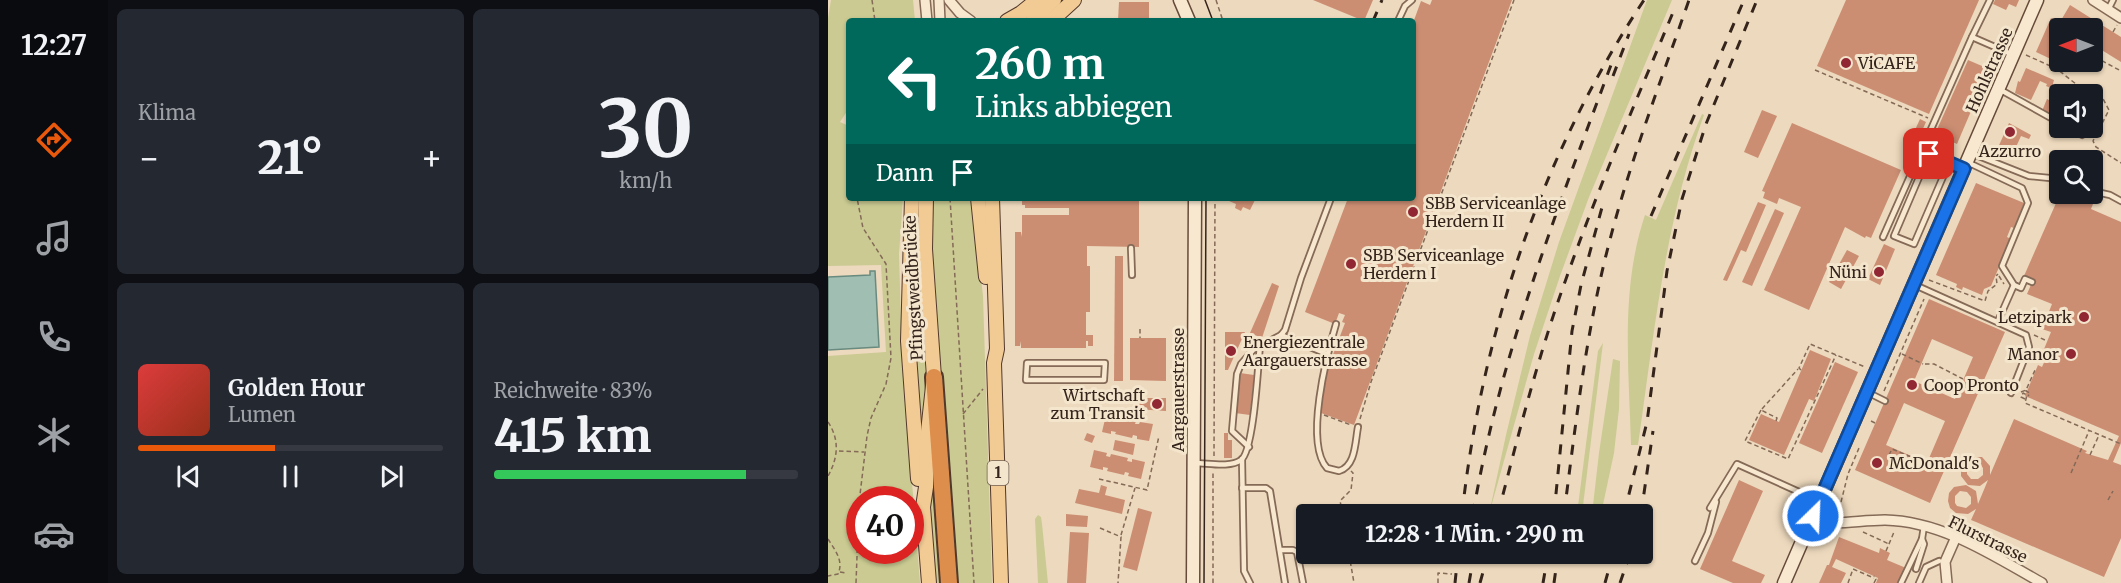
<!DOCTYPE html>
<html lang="de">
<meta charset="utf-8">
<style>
body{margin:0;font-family:Merriweather,serif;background:#242831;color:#f1f3f6;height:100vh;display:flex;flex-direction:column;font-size:22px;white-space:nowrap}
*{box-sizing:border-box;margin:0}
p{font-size:20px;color:#9ea1a6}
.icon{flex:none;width:33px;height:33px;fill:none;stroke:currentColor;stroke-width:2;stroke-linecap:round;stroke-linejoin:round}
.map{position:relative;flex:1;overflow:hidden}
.sheet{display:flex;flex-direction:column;gap:9px;padding:9px;background:#0d0f14;width:720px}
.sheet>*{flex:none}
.top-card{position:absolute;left:18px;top:18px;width:570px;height:183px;border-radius:6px;box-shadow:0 2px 4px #0004;background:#00695c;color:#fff;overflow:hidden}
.needle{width:39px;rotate:270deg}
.controls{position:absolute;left:1221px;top:18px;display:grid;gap:12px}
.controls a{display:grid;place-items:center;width:54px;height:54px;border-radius:6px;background:#171b24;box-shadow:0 2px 4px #0004;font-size:30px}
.speed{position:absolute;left:18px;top:486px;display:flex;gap:12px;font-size:30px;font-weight:700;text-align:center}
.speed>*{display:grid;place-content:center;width:78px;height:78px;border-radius:50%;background:#171b24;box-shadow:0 2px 4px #0004;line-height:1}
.speed .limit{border:9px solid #d22;background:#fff;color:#111}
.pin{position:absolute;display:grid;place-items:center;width:51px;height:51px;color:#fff;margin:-26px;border-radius:12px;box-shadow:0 3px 9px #0006}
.me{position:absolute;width:66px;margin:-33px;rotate:24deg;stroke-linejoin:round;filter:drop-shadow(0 0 4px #0008)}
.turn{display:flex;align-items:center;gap:21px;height:126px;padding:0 30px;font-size:27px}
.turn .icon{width:78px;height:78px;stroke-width:2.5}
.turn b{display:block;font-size:42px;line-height:51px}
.then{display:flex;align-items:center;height:57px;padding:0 30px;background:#0003;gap:12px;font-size:22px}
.big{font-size:45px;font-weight:800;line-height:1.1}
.sheet .tile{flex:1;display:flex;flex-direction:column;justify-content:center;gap:9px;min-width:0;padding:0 21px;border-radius:9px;background:#242831}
.sheet .dial{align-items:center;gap:0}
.dial b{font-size:78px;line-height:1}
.song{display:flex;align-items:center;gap:18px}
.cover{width:72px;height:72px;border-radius:9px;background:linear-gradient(135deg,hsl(0 70% 55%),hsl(10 70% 35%))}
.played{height:6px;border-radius:3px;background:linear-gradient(90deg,#ea580c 45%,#363941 45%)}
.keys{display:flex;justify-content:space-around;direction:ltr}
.heat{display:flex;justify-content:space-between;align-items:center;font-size:33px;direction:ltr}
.charge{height:9px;border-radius:4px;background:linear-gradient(90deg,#34c759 83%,#363941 0)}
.sheet .tiles{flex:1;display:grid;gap:9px;grid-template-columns:repeat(2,1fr)}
.trip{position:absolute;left:468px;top:504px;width:357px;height:60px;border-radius:6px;background:#171b24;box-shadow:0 2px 4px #0004;font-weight:800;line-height:60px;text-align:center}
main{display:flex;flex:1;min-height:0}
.dock{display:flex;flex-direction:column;width:108px;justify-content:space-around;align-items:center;background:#090b0e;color:#9ea1a6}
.dock .icon{width:42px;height:42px}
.dock .selected{color:#ea580c}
.dock b{font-size:27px;color:#f1f3f6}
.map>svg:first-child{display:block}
</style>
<main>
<nav class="dock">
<b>12:27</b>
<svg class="icon selected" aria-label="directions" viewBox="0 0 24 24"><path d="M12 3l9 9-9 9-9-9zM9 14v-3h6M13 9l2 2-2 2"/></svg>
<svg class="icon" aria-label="music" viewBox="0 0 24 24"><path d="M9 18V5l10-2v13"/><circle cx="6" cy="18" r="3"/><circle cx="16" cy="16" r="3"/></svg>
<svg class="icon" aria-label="phone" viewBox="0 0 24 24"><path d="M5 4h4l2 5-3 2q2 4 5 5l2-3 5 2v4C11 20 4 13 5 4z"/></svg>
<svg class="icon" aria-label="climate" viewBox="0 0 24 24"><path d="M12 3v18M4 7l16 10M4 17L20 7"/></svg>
<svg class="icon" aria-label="car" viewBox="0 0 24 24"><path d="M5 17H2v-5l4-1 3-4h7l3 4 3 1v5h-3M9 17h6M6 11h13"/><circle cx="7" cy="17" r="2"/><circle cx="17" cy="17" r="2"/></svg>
</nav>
<section class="sheet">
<div class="tiles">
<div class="tile"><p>Klima</p>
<div class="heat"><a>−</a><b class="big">21°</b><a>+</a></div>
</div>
<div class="tile dial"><b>30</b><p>km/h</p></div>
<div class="tile">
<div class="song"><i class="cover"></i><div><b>Golden Hour</b><p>Lumen</p></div></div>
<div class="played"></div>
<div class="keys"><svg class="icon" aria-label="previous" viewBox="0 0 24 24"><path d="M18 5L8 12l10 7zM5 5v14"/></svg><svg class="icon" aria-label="pause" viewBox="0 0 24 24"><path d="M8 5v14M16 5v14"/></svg><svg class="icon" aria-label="next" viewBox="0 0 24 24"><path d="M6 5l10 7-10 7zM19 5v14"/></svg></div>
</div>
<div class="tile"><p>Reichweite · 83%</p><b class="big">415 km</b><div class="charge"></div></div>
</div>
</section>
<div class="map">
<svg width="1293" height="583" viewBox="0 0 1293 583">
<rect width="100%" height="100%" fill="#edd9bd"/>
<g fill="#caca92" fill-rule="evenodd">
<path d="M3 0H85L87 21H21V108L12 122 21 126V198H75L71 254 74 356 92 583H0V356L58 352 53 265 0 266V18ZM32 500H82V550H32Z"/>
<path d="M819 0H844L761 197 732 276 706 354 661 514 678 435 702 336 731 242Z"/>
<path d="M874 114 876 115C837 221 826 334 810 445H803C801 369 792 289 817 215L828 220Z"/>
<path d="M89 198H144L155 296 164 583H127L107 283H87Z"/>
<path d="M89 300H94L98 385 94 458 86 382 87 301Z"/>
<path d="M775 343 754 514H749L770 351Z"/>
<path d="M785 359 792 361 791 409 786 453 773 514H764L771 453Z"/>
<path d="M104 428 115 583H106C102 531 102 480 104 428Z"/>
<path d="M210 515 213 517 214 524 220 583H210L207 519Z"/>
</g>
<path fill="#a1beb2" stroke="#698b7f" stroke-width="1.5" d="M42 271H47L51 347 0 350V277L42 275Z"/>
<g fill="#cb8e73" fill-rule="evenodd">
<path d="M485 0H545L536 21Z"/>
<path d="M604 0H684L526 425 493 413 495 381 517 323 514 322 517 315 511 313 507 324 477 312 520 198H585V23L593 1 602 5Z"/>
<path d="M1018 0H1151L1101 114 989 66Z"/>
<path d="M1167 0H1191L1188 7 1181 4 1178 10 1165 4Z"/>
<path d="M291 2H321V21H290Z"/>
<path d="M1242 5 1293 37V62L1264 44V28H1232V46L1225 60 1208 52 1223 18 1232 22Z"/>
<path d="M1140 60 1161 69 1129 144 1107 134Z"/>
<path d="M1198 68 1226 80 1224 87 1231 93 1228 97 1221 92 1223 88 1218 86 1219 84 1212 81 1203 100 1187 93 1190 81 1192 82Z"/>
<path d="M1219 99 1225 102 1221 113 1214 111Z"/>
<path d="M934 110 949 116 930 158 916 152Z"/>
<path d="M1092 119 1098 122 1093 133 1087 130Z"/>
<path d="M964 123 1073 170 1043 238 1038 236 1037 238 1017 227 981 310 936 290 973 207 951 198 949 204 935 198 937 192 934 191Z"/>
<path d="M1181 123 1203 135 1201 139 1193 136 1183 158 1168 152Z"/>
<path d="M1148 183 1196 203 1186 228 1183 227 1179 237 1183 239 1163 286 1156 289 1154 295 1135 287 1134 290 1128 287 1129 284 1108 275Z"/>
<path d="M1232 194H1241L1265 204 1263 209 1293 222V443L1285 462 1293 465V538L1276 577 1148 522 1143 520 1148 509 1140 514 1128 513 1122 508 1120 501 1121 493 1126 487 1138 485 1148 491 1150 504 1160 480 1152 486 1140 485 1133 476V464L1142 457H1154L1162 466V475L1186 419 1259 451 1257 453 1280 460 1291 436 1197 396 1210 365 1214 367 1219 356 1214 354 1223 332 1214 329 1224 304 1199 294 1205 280 1196 276ZM1144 463H1151L1155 468V475L1150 479H1143L1139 474V467ZM1132 491 1139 492 1143 497V504L1138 508 1129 506 1127 503V496Z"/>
<path d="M194 198H311V247L259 246V266H262V312H258V335H265V346H260V341H258V348H193V341L192 346H187V232H193L194 237V215H241V208H197V205H194Z"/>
<path d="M402 198H428L422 210 415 207 413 211 407 208 408 204 401 201Z"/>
<path d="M930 202 938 205 918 252 913 250 899 281 895 280Z"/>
<path d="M947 209 956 213 924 286 914 282Z"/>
<path d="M1056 244 1067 249 1052 285 1040 279Z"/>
<path d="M1019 250 1031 256 1013 289 1001 282Z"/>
<path d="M287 256H295V381H286Z"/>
<path d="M444 283 451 286 434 338 422 333Z"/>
<path d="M1101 299 1177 332 1102 503 1027 470ZM1104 339 1145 357 1127 399 1086 381ZM1076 403 1117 421 1099 463 1058 445Z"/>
<path d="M397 332H417L400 370H397Z"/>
<path d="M302 338H338V381L302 380Z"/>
<path d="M982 350 1003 359 986 401 981 399 956 455 921 440 933 414 951 422Z"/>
<path d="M1007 362 1030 372 994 453 971 443Z"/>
<path d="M412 373 426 375 422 415 407 413Z"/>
<path d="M316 398H338V411L307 409V401H316Z"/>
<path d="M278 415 286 417V420H290L291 417 308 421 307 424H311L312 422 325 424 321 441 309 439V436L305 435 304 438 287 434 288 432 283 431V434L274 432Z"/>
<path d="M259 433 267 436 264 443 256 440Z"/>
<path d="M396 433H400V440H404V458H396Z"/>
<path d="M287 440 307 444 305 455 285 450Z"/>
<path d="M266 450 279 453 278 456 282 457 283 454 300 458 299 461 304 462V459L317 462 313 479 300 476 301 473 297 472 296 475 279 471 280 468 275 467V470L262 467Z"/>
<path d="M911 480 935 491 904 561 937 575 933 583H905L872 569Z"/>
<path d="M273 485 279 487 277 495 297 500 294 514 247 503 251 489 271 493Z"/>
<path d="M310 508 324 512 309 571 295 567Z"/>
<path d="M238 514 260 516 259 527 238 526Z"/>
<path d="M242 532 261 533 258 583H239Z"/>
<path d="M1011 537 1051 553 1052 548 1062 553 1059 560 1078 568 1071 583H1048L1050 578 1008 559 1004 567 1018 573 1013 583H991L999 565H1001Z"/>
</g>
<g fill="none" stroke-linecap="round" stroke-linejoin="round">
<defs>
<g id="lane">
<path d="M1280 10 1285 0"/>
<path d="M570 21 577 6 584 0"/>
<path d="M1144 37 1183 54"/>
<path d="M1171 89 1232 123"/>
<path d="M1240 128 1254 135"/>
<path d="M1143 153 1201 176 1232 179"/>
<path d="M1139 162 1194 188 1200 203 1174 266 1186 285 1193 288 1197 279 1204 282"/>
<path d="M1121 163 1086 244 1066 236 1101 154 1133 168"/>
<path d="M1264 191 1282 195 1293 201"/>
<path d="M1055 237 1144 37 1162 0"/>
<path d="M303 248 304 275"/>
<path d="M1087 285 1198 335 1201 347 1183 393"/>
<path d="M1170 321 1186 285"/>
<path d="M508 324C499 354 476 443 499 468L511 471C528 466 527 442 530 427"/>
<path d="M453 335 499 354"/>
<path d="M199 363H277L276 380H198Z"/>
<path d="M1041 393 1057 401"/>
<path d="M421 447 404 431 409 374 413 364 425 350 453 335 457 330 473 278 503 198"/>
<path d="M414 459 416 571 422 583"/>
<path d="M367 463C380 463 402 468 413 460 426 451 430 365 432 345"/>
<path d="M414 488H438L442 491 457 583"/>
<path d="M882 508 909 464 991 501"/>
<path d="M452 550H465L469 552 475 583"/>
<path d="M867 561 880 533 888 502"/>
<path d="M1088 569 1096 544 1094 539"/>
<path d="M1073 583 1094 539 1096 526"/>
<path d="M1091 583 1098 567 1111 561"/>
</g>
<g id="street">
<path d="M97 0 99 21"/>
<path d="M111 0 112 21"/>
<path d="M121 0 132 13 143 21"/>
<path d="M1265 0 1293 18"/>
<path d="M983 521C1010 526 1031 520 1057 520 1114 521 1166 556 1214 583"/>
<path d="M1119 583 1117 562 1128 537"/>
</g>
<g id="secondary">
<path d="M352 0 361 21"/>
<path d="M365 583 367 198"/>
<path d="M956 583 1209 0"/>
</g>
<g id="primary">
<path d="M179 21 193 13 209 0"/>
<path d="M204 21 226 0"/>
<path d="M223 21 246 0"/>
<path d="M84 198 80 341 90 479"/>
<path d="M98 198 97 249 106 377 99 441 98 487 95 507 101 583"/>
<path d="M150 198 158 277"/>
<path d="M164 198 169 349 166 363 173 583"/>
</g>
<path id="highway" d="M106 377 121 583"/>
</defs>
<use href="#lane" stroke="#846a57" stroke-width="8"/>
<use href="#street" stroke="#846a57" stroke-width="12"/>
<use href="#secondary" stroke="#664b3a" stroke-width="15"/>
<use href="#primary" stroke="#52392b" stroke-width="16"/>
<use href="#highway" stroke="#52392b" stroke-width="20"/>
<g stroke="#846a57" stroke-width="1.5" stroke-dasharray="4.5 3" stroke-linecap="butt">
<path d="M44 0 47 21"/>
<path d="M388 0 395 21"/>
<path d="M1285 32 1289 25"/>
<path d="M1274 50 1269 58 1293 71"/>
<path d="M1198 55 1229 69 1253 88 1274 97 1281 110 1265 141 1268 147 1293 163"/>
<path d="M1229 69 1233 62"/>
<path d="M987 70 1100 118"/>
<path d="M122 198 146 583"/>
<path d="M1171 276 1176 284"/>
<path d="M1101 280 1157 301 1160 291 1169 284 1168 276 1170 274"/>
<path d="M312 329V338"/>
<path d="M1206 335 1219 341"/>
<path d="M1074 354 1095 364"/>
<path d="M1097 364H1106L1135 379"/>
<path d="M973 370 971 368 982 344 1037 367"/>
<path d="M1198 390V391L1202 393 1200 396"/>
<path d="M1056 391 1096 299"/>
<path d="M1193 392 1198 390 1208 368"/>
<path d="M1197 399 1193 397 1195 393 1199 395 1197 403 1293 444"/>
<path d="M933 410 917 441 960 459 1008 355"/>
<path d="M135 414 155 389"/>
<path d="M496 415 523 425"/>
<path d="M532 419 543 382 686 0"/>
<path d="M948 421 949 418 933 410 970 369"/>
<path d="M1043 421 1047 423"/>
<path d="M0 422C12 440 10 458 0 476"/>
<path d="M11 451 36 452"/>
<path d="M1061 455 1064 449 1110 468 1119 469"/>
<path d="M1262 455 1271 435"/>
<path d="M386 456 387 198"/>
<path d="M1243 473 1261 431"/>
<path d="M271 479 319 490 331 436"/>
<path d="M1280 500 1285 491"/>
<path d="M1013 502 1020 474 1031 448"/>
<path d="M515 514 512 501 523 490 525 473 523 471"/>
<path d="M272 528 293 537 290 583"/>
<path d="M1035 532 1061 544"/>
<path d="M293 535 307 488"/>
<path d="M0 539C7 550 16 561 10 574L0 576"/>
<path d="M1058 551 1066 532"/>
<path d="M521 554 526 583"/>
<path d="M12 572 18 573"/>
<path d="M28 583 31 503 39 436 43 418 58 384 63 358 58 264 35 228 29 198"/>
<path d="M385 583V473"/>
<path d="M610 583V573L624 574"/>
<path d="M1020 583 1025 569 1046 578"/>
<path d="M1046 583 1048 579 1046 576"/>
</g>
<use href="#lane" stroke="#f8e8d0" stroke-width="4.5"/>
<use href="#street" stroke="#f8e8d0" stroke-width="9"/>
<use href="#secondary" stroke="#f8e8d0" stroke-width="12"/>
<use href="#primary" stroke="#f1ca94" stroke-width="14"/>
<use href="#highway" stroke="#dd8e4d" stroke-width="16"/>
<g stroke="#34241b" stroke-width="1.5">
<path d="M377 0 385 21"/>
<path d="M376 583 378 198"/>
</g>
<g stroke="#34241b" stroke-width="3" stroke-dasharray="10 10" stroke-linecap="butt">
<path d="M545 21 554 0"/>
<path d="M785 76 801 34"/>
<path d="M823 216 916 0"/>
<path d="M634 514C654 331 714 154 816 0"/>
<path d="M645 514C671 359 728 213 783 65"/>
<path d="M670 514C690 436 710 356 738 279 770 188 809 99 846 10"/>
<path d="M726 514 744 331 753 285 776 200"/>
<path d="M736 514C746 437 755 358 772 281 793 185 829 92 861 0"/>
<path d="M796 514 819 422 839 271 854 199 878 124 929 0"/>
<path d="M813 514 825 431"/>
<path d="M627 583 630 554"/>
<path d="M641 583 646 554"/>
<path d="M652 583 660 554"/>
<path d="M715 583 720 554"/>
<path d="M726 583 730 554"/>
<path d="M777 583 785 554"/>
<path d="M792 583 802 554"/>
</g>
</g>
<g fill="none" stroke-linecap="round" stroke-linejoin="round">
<defs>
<path id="route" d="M985 516 1136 169 1101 154"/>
</defs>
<use href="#route" stroke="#114b97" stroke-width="15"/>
<use href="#route" stroke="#1a73e8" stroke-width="10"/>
</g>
<g fill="#922734" stroke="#f4e5cd" stroke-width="2">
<circle cx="1018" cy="63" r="6"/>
<circle cx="1182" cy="132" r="6"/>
<circle cx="585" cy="212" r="6"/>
<circle cx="523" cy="264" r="6"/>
<circle cx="1051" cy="272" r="6"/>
<circle cx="1256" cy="317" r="6"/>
<circle cx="403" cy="351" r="6"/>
<circle cx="1243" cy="354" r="6"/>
<circle cx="1084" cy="385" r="6"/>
<circle cx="329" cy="404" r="6"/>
<circle cx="1049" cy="463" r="6"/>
</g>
<g text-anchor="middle" stroke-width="6" stroke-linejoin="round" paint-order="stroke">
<rect fill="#f4e5cd" stroke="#6e5e50" stroke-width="1.5" x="159.5" y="461" width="21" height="24" rx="4.5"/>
<g font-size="15" font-weight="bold" fill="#34241b">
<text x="170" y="478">1</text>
</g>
<g font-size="16" fill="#34241b" stroke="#f4e5cd" text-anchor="start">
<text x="1030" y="69">ViCAFE</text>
<text x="1182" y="157" text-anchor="middle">Azzurro</text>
<text x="597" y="209">SBB Serviceanlage<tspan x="597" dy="18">Herdern II</tspan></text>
<text x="535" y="261">SBB Serviceanlage<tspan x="535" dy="18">Herdern I</tspan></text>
<text x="1039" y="278" text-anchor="end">Nüni</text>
<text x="1244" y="323" text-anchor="end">Letzipark</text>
<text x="415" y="348">Energiezentrale<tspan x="415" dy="18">Aargauerstrasse</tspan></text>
<text x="1231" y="360" text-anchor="end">Manor</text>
<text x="1096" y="391">Coop Pronto</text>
<text x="317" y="401" text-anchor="end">Wirtschaft<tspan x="317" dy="18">zum Transit</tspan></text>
<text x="1061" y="469">McDonald's</text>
</g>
<g font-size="16" fill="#34241b" stroke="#f4e5cd">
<text transform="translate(1161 70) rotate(-66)" y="6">Hohlstrasse</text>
<text transform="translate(85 288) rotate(-93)" y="6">Pfingstweidbrücke</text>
<text transform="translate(350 390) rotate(-90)" y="6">Aargauerstrasse</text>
<text transform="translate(1160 539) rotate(26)" y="6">Flurstrasse</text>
</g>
</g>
</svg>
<div class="controls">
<a><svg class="needle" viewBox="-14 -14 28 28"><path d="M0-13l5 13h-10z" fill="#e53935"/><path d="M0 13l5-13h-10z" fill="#9ea1a6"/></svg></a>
<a><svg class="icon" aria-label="sound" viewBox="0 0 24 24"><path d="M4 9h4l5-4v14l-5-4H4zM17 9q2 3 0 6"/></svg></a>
<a><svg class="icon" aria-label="search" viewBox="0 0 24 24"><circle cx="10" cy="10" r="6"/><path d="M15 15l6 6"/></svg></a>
</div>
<div class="speed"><div class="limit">40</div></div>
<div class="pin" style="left:1101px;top:154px;background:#d93025"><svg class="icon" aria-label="arrive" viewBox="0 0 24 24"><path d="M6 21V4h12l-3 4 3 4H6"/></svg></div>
<svg class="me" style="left:985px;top:516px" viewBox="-20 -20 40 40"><circle r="17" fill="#1a73e8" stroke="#fff" stroke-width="3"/><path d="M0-11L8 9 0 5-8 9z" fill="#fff"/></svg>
<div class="trip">12:28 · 1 Min. · 290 m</div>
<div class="top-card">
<div class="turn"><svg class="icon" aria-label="left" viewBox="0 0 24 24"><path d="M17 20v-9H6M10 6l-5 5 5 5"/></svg><div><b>260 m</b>Links abbiegen</div></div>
<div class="then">Dann<svg class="icon" aria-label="arrive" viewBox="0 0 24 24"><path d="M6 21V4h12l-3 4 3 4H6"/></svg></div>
</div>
</div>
</main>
